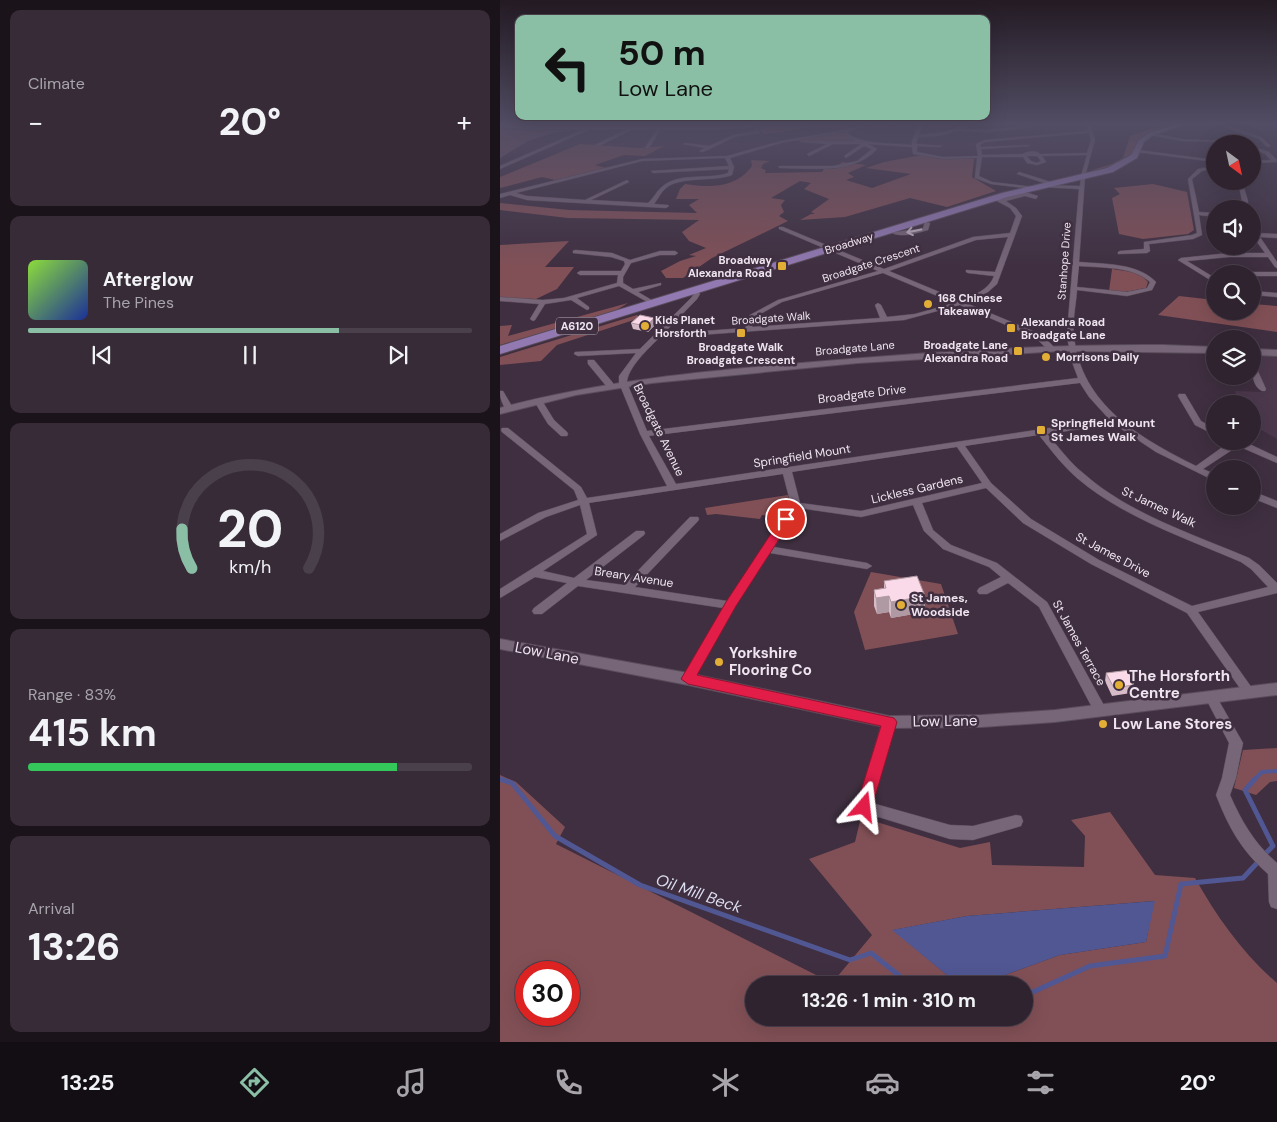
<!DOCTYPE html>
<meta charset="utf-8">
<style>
body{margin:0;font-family:"DM Sans",sans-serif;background:#372b38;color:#f1f3f6;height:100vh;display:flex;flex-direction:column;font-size:19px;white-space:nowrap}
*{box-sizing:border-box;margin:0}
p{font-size:16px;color:#a7a4ab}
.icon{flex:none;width:28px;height:28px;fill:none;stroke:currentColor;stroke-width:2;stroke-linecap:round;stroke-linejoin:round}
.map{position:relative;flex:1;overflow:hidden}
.drawer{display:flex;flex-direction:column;gap:10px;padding:10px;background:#1a131a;width:500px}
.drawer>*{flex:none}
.hud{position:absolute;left:15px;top:15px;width:475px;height:105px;border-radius:10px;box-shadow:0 5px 20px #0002,0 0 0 1px #4a404c;background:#8abfa5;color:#111;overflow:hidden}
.needle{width:32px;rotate:147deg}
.controls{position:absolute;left:706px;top:135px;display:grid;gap:10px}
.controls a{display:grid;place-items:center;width:55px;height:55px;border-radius:50%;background:#2f2330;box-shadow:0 5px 20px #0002,0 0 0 1px #4a404c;font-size:25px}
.speed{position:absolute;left:15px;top:961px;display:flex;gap:10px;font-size:25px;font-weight:700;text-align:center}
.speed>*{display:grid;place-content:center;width:65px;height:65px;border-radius:50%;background:#2f2330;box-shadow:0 5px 20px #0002,0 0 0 1px #4a404c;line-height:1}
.speed .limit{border:8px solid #d22;background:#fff;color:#111}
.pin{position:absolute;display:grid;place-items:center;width:42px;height:42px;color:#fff;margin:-21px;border:2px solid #fff;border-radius:50%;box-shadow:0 1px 5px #0007}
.me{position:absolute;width:55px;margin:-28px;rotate:17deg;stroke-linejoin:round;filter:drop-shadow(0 0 4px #0008)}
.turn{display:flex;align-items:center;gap:18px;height:105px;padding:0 20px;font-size:22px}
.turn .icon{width:65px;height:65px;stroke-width:2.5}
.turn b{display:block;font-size:35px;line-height:42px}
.big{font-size:38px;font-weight:700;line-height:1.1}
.drawer .card{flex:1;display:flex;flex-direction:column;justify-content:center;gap:8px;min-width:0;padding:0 18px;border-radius:10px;background:#372b38}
.drawer .dial{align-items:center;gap:0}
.dial svg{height:130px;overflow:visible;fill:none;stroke:#4a404c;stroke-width:7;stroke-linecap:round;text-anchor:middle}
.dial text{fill:#f1f3f6;stroke:none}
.song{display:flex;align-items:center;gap:15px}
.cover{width:60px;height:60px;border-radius:8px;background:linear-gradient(135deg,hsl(90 70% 55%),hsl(230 70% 35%))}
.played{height:5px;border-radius:2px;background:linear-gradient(90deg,#8abfa5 70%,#4a404c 70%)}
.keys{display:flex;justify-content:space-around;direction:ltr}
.heat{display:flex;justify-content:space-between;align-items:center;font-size:28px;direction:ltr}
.charge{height:8px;border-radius:4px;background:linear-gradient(90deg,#34c759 83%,#4a404c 0)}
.trip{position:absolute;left:245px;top:976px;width:288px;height:50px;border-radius:25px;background:#2f2330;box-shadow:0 5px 20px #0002,0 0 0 1px #4a404c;font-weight:700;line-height:50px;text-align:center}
.tab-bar{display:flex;height:80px;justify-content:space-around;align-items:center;background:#130e13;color:#a7a4ab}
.tab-bar .icon{width:35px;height:35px}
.tab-bar .active{color:#8abfa5}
.tab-bar b{font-size:22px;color:#f1f3f6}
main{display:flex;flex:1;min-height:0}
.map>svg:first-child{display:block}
</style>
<main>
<section class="drawer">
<div class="card"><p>Climate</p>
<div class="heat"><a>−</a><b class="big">20°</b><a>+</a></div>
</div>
<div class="card">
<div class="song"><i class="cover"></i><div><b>Afterglow</b><p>The Pines</p></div></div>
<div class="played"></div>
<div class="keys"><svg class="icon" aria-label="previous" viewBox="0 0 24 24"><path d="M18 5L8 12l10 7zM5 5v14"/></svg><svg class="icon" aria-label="pause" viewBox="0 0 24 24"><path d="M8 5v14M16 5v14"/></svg><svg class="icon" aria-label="next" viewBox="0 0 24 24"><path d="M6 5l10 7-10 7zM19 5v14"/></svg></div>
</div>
<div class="card dial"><svg viewBox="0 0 100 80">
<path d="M14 69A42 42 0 1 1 86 69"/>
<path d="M14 69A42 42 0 0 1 8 45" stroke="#8abfa5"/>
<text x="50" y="56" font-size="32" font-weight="700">20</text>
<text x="50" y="72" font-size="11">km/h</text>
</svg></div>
<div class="card"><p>Range · 83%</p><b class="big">415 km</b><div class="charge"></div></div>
<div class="card"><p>Arrival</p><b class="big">13:26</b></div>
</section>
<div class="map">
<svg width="777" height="1042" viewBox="0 0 777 1042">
<rect width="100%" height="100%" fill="#3f2f40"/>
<path fill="#4c384d" d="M753 355 777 356V439L753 425 752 404H737L735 391 765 392 753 361Z"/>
<g fill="#815056" fill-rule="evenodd">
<path d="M659 123H679L642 137 632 155 613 167 589 171 609 165 623 158 630 136 663 125Z"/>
<path d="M308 124 315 127 264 134 257 127Z"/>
<path d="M0 126 79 129 52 133 28 141 0 158Z"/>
<path d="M342 132 356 141H292L293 140Z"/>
<path d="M80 144 139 148 164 146 145 156 124 155 95 165 106 168 55 180 42 177 0 188V177Z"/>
<path d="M421 155 439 159H474L472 177 496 191 447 207 410 198 345 217 300 220 311 214H315L311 212 329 199 304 189 311 183 300 181 271 198 285 200 281 205 284 212 279 216 288 221 212 258 183 278H166L161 271 180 261 196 256 189 255 206 248 189 241 182 232 199 220 68 218 0 210V203L69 210 197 213 189 205 199 199H176L180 189 185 184C211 188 236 188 252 166L251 160 270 161 263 164 261 168 266 170 265 173 322 172 324 169H334L342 162 366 165 348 173 354 177 346 180 372 188 411 174 366 168 384 162Z"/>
<path d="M653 184 687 192 694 230 688 234 643 239 619 234 612 198 620 194 614 188Z"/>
<path d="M69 241 45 267H74L57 289 36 299 0 298V245Z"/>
<path d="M612 269 632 272 643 277 648 282 646 288 625 292 609 291Z"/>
<path d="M679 296 715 300V311H752L753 304 777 306V332L658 315Z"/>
<path d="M128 303 115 311 0 345V326L12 325 8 336Z"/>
<path d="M137 315 140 318 57 345 41 361 0 365V357Z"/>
<path d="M288 495 290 502 277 517 262 515 260 519 216 514 207 515 205 508Z"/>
<path d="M371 572 441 584 458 634 365 650 354 612Z"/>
<path d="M777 748V781L770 782 756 795 734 788 743 750Z"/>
<path d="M0 775 16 782 65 827 56 844 332 983 372 935 309 859 355 842 361 817 460 848 490 842 492 865 584 867 585 836 571 820 610 812 655 875 695 878C717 917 743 954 777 983V1042H0ZM654 901 646 942 560 955 478 985H524V1018H254V985H459L393 930 467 916ZM26 972H69V1015H26Z"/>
</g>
<path fill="#515793" d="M655 901 646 942 560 955 478 985H459L392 930 467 916Z"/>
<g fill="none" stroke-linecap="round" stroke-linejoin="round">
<g stroke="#515793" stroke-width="1">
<path d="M64 123 74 126"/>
<path d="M0 150 26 129"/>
<path d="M0 155 33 136 73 129"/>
</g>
<g stroke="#515793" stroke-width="4">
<path d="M0 779 3 780"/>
<path d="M754 780 762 772 777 771"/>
</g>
<g stroke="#515793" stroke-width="5">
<path d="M0 779 12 783 55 836 140 885 350 960 371 953 411 985"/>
<path d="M755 779 745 790 773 846 764 855"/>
<path d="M524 996 590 966 665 956 681 884 743 878 758 862"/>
</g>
<defs>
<path id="pedestrian" d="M391 123H394L398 125 411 126 397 127Z"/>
<g id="minor">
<path d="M368 123H374L347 132C358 145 394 143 412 145V141L419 123H423L419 135 445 132 469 123H474L463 129 487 130 532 126 534 127 487 132 458 131 438 136 418 137 416 144 442 146 440 147 417 146V152L443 157 478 156 476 144 484 140 588 131 586 123H590L595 140 585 176 579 262C604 264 638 263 656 282L652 290 627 296 577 290C576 305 572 322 574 336 581 405 640 438 696 466L731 441H743L777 457V463L738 446 703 469 715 474V481L656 452 614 424 547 434C559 447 569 462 583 473 629 514 693 534 749 558L759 565 777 583V593L698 612 752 688 754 691 752 694 748 696 744 694 687 613 591 564 523 523 486 488 422 503 433 530 451 545 497 563 547 602 606 709 605 713 600 714 595 713 539 607 508 583 487 594H479L477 591 479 588 501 577 489 567 443 549 424 531 413 505 361 517 299 508 274 547 367 563 372 566 367 569 270 553 235 606 192 682 188 684 184 682 182 679 223 608 78 586 42 614H34L32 611 34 608 67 583 35 577 0 598V589L87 534 80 505 46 517 0 541V534L38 513 78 500 74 490 2 432 1 430 2 428H8L81 487 87 498 167 486 140 434 119 383V376L136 353 78 356 74 354 75 352 140 349 191 298 194 294 193 289H197L200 294 197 299 163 334 245 328 250 315 278 300 378 271 279 229V227H283L384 269 473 237 510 233 516 216 510 208 493 199V197L502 199 525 192 538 196 536 199 525 196 506 201 516 208 522 216 497 284 488 292 466 303 540 334 567 333 579 189 541 187 539 186 541 185 580 186 581 176 587 155 542 156 546 162 537 165 527 163 523 157H482L479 176 492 182 534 187 532 189 491 184 475 178 477 158 443 159 413 154 412 147 368 144 377 149C354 175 312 168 280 168L278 167 280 166H333L357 161 372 149 364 146 346 158 344 156 361 144H333L309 156 307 154 327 144 300 142 302 141H355L348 138 343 132 281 143 230 158 234 167 232 175C213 182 180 176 166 188 161 192 158 199 154 204L168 205 169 206 166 208 27 200 10 195 0 198V194L142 159 227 156 281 141 344 130ZM589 133 591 140 587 153 540 154C536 150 528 151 523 154L482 155 481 149 530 146 528 145 481 147 480 145 485 142ZM527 156H537L541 161 537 163 531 161ZM225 158 229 166 151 171 153 173 229 169 228 173C208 180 180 172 163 186 157 190 154 198 148 203L91 200 129 182 127 180 85 200 27 196 16 193 142 161ZM508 237 495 272 466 270V272L468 273 494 276C489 290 474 295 461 301L389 271 476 240ZM579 266C602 268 632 266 650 282L647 288 627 292 577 287ZM383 273 454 303 415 314 387 317 381 305 378 303 375 305 380 318 252 327 255 317 282 302ZM460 305 536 338 547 349H553L554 347 545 338 567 337 572 362 578 378 147 431 127 383C127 368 149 348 159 338L404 320ZM580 383 589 397 609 419 176 484 149 436ZM539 435C551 450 563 466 577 478 624 518 686 538 741 562L751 569 768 587 692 606 599 560 531 519 491 483 465 446ZM457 447 482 483 361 511 300 503 292 472ZM283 474 291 505 227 601 135 587 198 521 199 519 198 517H190L124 585 86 580 144 535 145 533 144 531H136L74 578 43 571 97 535 89 503Z"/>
<path d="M713 123H719L761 137 771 146 767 147 759 139Z"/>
<path d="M252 124H254L260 133 235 137 203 152 199 151 205 148 183 144 185 143 209 146 233 135 256 131Z"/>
<path d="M92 126 95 127 0 169V166Z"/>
<path d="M134 126 137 127 99 146 95 145Z"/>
<path d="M159 126 162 127 149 148H145Z"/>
<path d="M651 133 682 139 723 141 721 142 682 141 650 135Z"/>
<path d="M752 146 769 152 777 160V162L752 163V161L771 160 765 154 752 148Z"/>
<path d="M638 150 715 160V162L636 152Z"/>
<path d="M715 166V168L702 171 692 179 699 212 715 213V217L699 215 702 235 693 239 649 244 650 251 647 253 618 254V252L620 251 644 249V242L692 235 697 233 688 179 698 169Z"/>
<path d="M519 172 551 182V183L547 184 517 174Z"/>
<path d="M738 181H742L748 201 746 209H740L742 201Z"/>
<path d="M425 222 430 223 428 230C417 233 403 238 392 233 400 230 413 231 423 228Z"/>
<path d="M752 228 757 233 777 234V238L760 237 777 262V268L775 267 768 257H729L687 261 715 278V283L678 260 681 258 729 253H765L752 235Z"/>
<path d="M75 250 112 253 130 260 160 251H175L178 253 175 255H160L131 263 123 277V283L133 289 161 283V285L138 292 155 302V304H151L119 286 77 298 89 307V309L87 310 71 300 45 304 35 320 33 321 30 319 39 304 0 301V297L43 300 64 298 117 283 118 275H80L77 273 80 271H121L125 264 124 261 111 257 73 253V251Z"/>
<path d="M752 272H777V276H752V274H749Z"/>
<path d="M752 291 777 293V297L752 295Z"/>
<path d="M88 360H94L113 383V387H107L88 364Z"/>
<path d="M752 365 756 367 766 389 765 391H762C753 387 752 374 752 365Z"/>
<path d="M0 391H3L13 408 12 410H6C2 403 0 399 0 391Z"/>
<path d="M679 394H685L701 421 715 429V435L695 425 678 396Z"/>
<path d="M35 399H41L54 420 67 432 68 434 67 436H61L48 424 34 401Z"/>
<path d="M752 491 777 501V508L752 498Z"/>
<path d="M711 692 715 694 743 743 736 778 730 795C742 822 754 843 777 863V909L771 907 769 902 768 874C741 850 729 828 716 795L722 778 729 743 705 697 707 694Z"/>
<path d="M389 717 394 718 396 722 372 803 450 825 473 826 516 815 521 816 523 821 521 826 473 840 450 839 359 811 357 807 382 722 384 718Z"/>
</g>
<g id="tertiary">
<path d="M663 345 715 347V353L561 351 358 363 152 383 76 395 0 414V408C103 380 207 371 313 362 430 352 546 344 663 345Z"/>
<path d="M752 349 777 350V356L752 355Z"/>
<path d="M0 639 188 673 389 716 482 715 555 710 777 683V695L555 722 482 727 389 728 188 685 0 649Z"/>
</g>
<path id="primary" d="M0 123 25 125 302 123 224 129H25L0 127Z"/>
<path id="trunk" d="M679 123H689L653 135 644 142 637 158 613 172 508 197 0 354V346L502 193 607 168 631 155 639 140 649 133Z"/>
</defs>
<use href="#pedestrian" stroke="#5a4c5a" stroke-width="1"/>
<use href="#minor" stroke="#5a4c5a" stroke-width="1"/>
<use href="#tertiary" stroke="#5a4c5a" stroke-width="2"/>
<use href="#primary" stroke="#5a4c5a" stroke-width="2"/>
<use href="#trunk" stroke="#5a4c5a" stroke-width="2"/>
<use href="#pedestrian" fill="#776578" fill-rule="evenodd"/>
<use href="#minor" fill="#776578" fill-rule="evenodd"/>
<use href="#tertiary" fill="#776578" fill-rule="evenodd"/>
<use href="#primary" fill="#8b74a3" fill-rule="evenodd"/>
<use href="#trunk" fill="#9279b2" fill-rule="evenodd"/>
</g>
<g fill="#d7bbc8">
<path d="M154 318 155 325 148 332 133 329 131 323Z"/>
<path d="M384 581 425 596V612L391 618 389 612 377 614 374 606V590L384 588Z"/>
<path d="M606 673 635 680 631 693 612 696 605 681Z"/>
</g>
<g fill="#af99a2">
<path d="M154 318 155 325 148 332 146 326Z"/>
<path d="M389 596V612L377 614 376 598Z"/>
<path d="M425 596V612L391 618V602Z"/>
</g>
<g fill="#fadae8" stroke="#af99a2">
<path d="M140 315 154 318 146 326 131 323Z"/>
<path d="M417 576 425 596 391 602 389 596 376 598 374 590 386 588 384 581Z"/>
<path d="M630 670 635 680 631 681 633 685 614 688 606 673Z"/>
</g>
<defs><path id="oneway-shaft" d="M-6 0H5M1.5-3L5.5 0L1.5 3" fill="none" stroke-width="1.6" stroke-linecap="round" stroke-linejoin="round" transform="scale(1.25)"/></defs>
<use stroke="#bfb1bf" href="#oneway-shaft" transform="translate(414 231) rotate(169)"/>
<linearGradient id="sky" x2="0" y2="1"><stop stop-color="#231a23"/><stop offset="0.46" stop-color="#524d64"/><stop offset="1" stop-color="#524d64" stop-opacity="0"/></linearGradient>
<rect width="777" height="269" fill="url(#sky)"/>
<path fill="#e11d48" stroke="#92132f" d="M286 516 292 519 236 606 197 675 394 718 397 722 372 807 370 812 364 814 358 812 356 807 381 726 188 684 181 679 226 602 282 517Z"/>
<g fill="#e3ae35" stroke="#3f2f40" stroke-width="2">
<rect x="277" y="261" width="10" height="10" rx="2.5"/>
<circle cx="428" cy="304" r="5"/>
<circle cx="145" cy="326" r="5"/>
<rect x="506" y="323" width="10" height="10" rx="2.5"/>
<rect x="236" y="328" width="10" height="10" rx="2.5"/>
<rect x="513" y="346" width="10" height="10" rx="2.5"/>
<circle cx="546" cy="357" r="5"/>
<rect x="536" y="425" width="10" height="10" rx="2.5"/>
<circle cx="401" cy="605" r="5"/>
<circle cx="219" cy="662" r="5"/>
<circle cx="619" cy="685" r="5"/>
<circle cx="603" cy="724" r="5"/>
</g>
<g text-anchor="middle" stroke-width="5" stroke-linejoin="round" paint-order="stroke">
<g font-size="11" fill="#efe4ef" stroke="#3f2f40">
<text transform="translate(349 243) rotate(-17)" y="4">Broadway</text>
<text transform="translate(564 261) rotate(-86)" y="4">Stanhope Drive</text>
<text transform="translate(371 263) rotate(-18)" y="4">Broadgate Crescent</text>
<text transform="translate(271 318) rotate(-4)" y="4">Broadgate Walk</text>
<text transform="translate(355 348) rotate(-5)" y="4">Broadgate Lane</text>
</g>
<g font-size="11" font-weight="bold" fill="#efe4ef" stroke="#3f2f40" text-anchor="start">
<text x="272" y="264" text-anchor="end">Broadway<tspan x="272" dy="13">Alexandra Road</tspan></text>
<text x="438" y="302">168 Chinese<tspan x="438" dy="13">Takeaway</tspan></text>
<text x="155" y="324">Kids Planet<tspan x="155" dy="13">Horsforth</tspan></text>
<text x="521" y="326">Alexandra Road<tspan x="521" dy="13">Broadgate Lane</tspan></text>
<text x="508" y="349" text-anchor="end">Broadgate Lane<tspan x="508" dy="13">Alexandra Road</tspan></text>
<text x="241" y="351" text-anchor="middle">Broadgate Walk<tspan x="241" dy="13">Broadgate Crescent</tspan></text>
<text x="556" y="361">Morrisons Daily</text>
</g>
<rect fill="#3f2f40" stroke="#baaeba" stroke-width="1" x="56" y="317.5" width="42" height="17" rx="4"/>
<g font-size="11" font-weight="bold" fill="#efe4ef">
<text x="77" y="330">A6120</text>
</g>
<g font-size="12" fill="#efe4ef" stroke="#3f2f40">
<text transform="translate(362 394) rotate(-7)" y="4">Broadgate Drive</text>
<text transform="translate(159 430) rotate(64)" y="4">Broadgate Avenue</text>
<text transform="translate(302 456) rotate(-9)" y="4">Springfield Mount</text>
<text transform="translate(417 489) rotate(-13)" y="4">Lickless Gardens</text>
<text transform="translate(659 507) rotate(25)" y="4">St James Walk</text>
<text transform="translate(613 555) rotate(28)" y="4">St James Drive</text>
<text transform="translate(134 577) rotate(9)" y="4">Breary Avenue</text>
<text transform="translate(579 643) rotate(61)" y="4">St James Terrace</text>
</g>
<g font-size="12" font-weight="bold" fill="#efe4ef" stroke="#3f2f40" text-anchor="start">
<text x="551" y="427">Springfield Mount<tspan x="551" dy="14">St James Walk</tspan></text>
<text x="411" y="602">St James,<tspan x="411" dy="14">Woodside</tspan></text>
</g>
<g font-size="15" fill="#efe4ef" stroke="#3f2f40">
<text transform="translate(47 653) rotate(11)" y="5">Low Lane</text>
<text transform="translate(445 721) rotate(-1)" y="5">Low Lane</text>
</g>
<g font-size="15" font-weight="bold" fill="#efe4ef" stroke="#3f2f40" text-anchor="start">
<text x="229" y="658">Yorkshire<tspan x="229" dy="17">Flooring Co</tspan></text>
<text x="629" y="681">The Horsforth<tspan x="629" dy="17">Centre</tspan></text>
<text x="613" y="729">Low Lane Stores</text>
</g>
<g font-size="16" font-style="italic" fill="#dcdff1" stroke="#3f2f40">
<text transform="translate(199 893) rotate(19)" y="6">Oil Mill Beck</text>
</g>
</g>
</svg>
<div class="controls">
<a><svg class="needle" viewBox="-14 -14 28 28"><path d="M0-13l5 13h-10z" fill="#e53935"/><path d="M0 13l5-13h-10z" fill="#a7a4ab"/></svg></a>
<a><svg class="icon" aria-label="sound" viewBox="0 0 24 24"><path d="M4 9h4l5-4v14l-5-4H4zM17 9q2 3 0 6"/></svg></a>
<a><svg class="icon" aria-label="search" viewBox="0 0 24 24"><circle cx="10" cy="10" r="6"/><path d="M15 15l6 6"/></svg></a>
<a><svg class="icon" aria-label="layers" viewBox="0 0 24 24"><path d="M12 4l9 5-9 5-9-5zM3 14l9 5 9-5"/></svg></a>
<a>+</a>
<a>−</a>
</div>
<div class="speed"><div class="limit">30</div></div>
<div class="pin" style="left:286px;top:519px;background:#d93025"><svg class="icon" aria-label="arrive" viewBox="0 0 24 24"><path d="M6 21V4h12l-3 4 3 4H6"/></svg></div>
<svg class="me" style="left:364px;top:807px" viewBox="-20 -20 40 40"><path d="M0-17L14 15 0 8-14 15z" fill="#e11d48" stroke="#fff" stroke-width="4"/></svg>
<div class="trip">13:26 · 1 min · 310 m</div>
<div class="hud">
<div class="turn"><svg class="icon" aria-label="left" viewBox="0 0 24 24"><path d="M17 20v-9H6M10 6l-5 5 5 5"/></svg><div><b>50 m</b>Low Lane</div></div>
</div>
</div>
</main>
<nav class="tab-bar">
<b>13:25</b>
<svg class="icon active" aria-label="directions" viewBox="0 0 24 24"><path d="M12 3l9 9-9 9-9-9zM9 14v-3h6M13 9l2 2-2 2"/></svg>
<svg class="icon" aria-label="music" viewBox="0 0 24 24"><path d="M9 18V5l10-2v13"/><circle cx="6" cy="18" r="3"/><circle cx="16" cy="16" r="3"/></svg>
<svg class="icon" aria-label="phone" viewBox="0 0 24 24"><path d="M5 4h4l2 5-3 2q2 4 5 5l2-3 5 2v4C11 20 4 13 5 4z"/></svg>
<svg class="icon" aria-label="climate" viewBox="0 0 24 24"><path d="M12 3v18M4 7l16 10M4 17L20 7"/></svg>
<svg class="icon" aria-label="car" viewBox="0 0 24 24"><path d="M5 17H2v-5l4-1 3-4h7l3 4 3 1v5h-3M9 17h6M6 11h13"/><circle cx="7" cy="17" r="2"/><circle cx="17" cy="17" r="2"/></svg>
<svg class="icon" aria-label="filters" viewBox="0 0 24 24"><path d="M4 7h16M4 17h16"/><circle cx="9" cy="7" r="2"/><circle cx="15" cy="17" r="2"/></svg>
<b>20°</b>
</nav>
